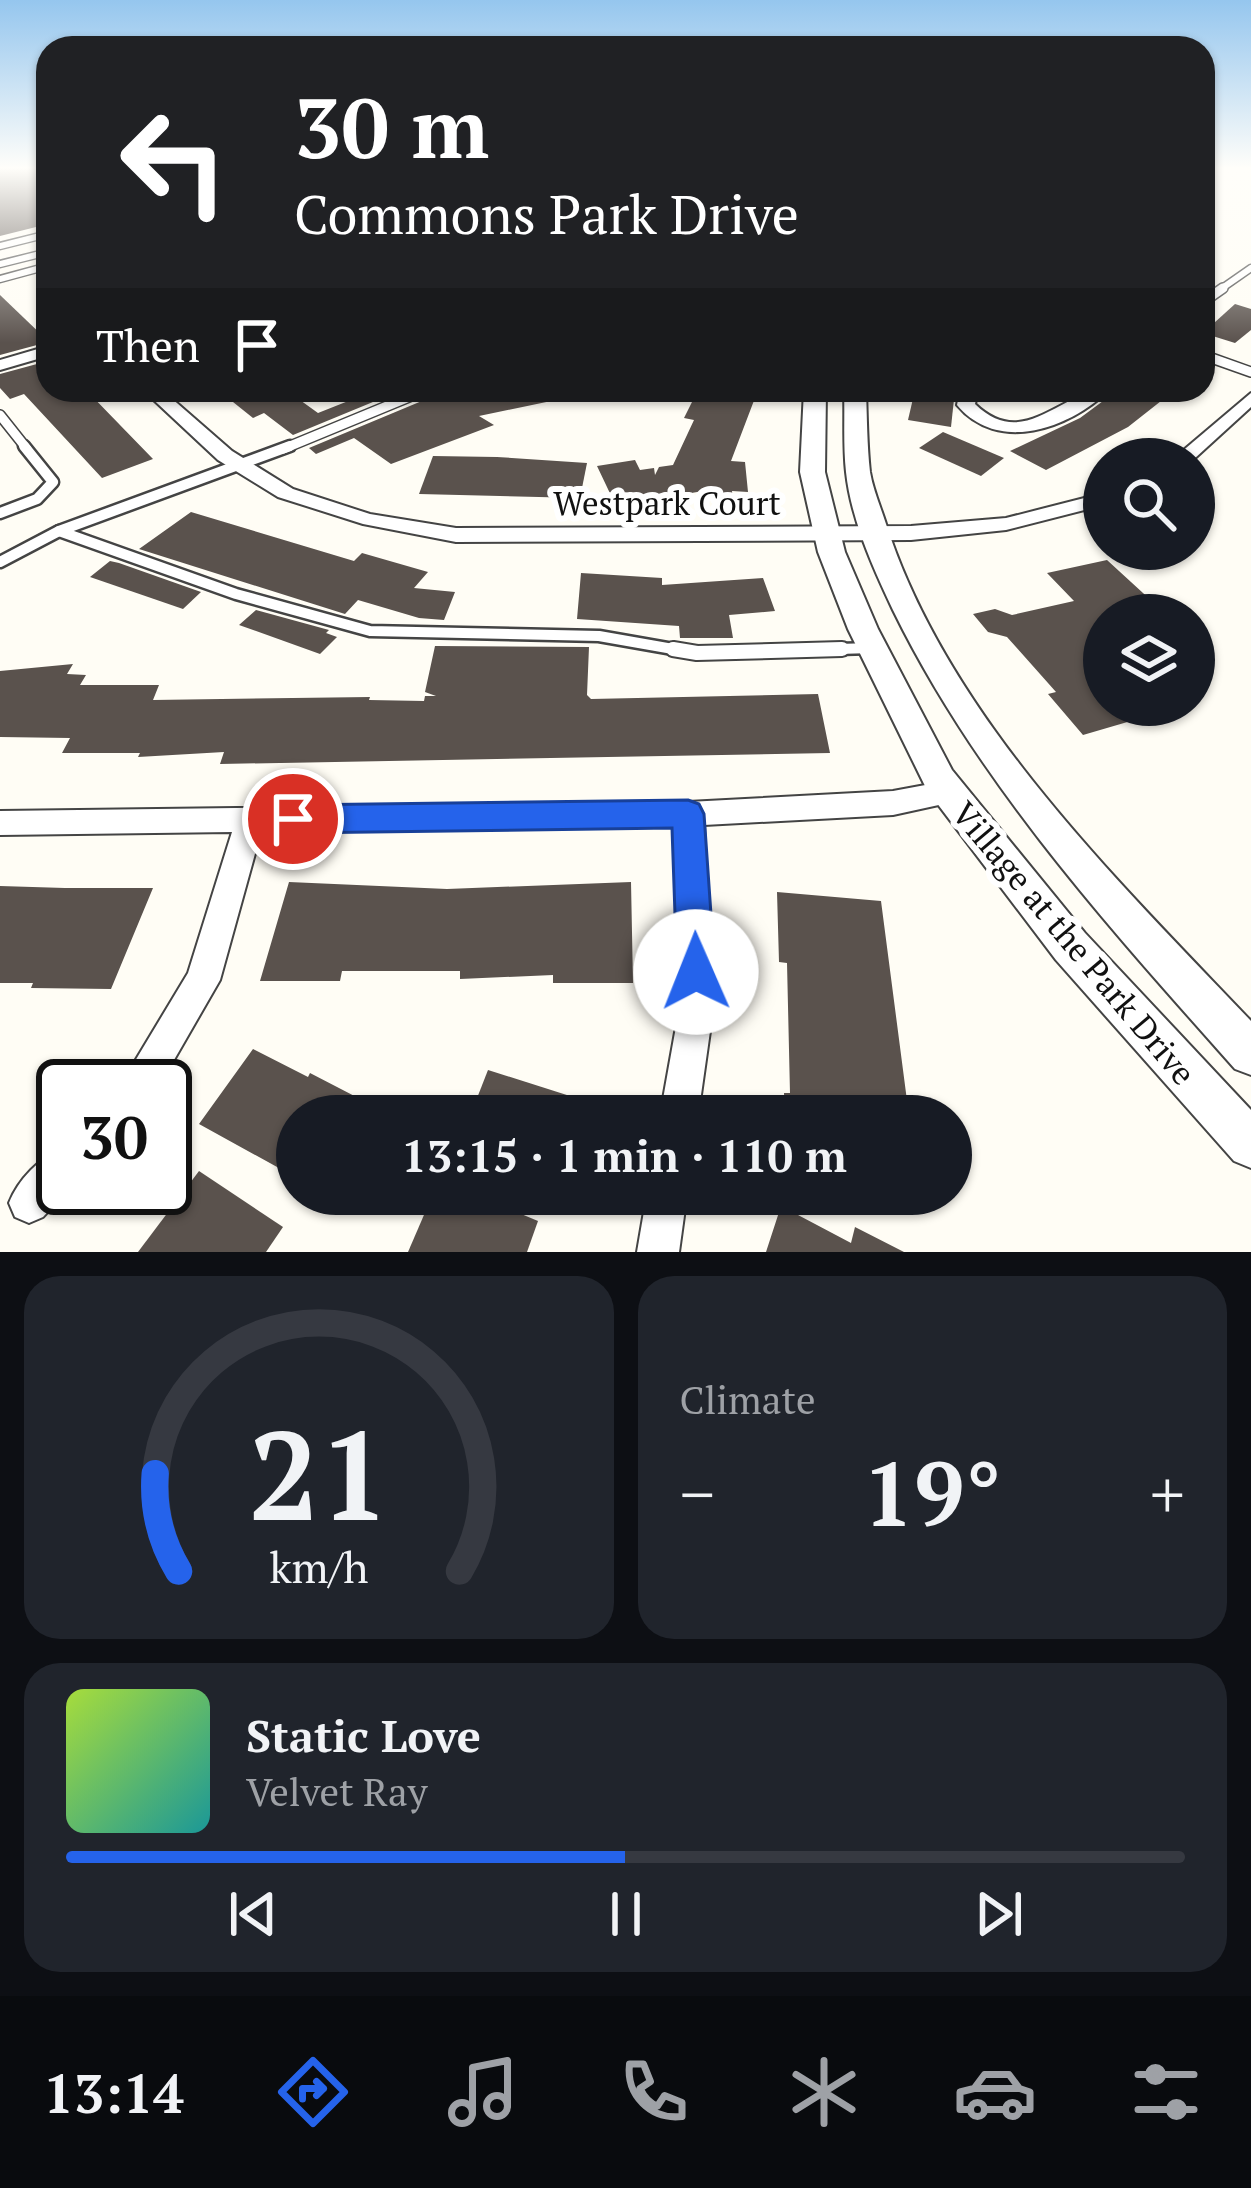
<!DOCTYPE html>
<meta charset="utf-8">
<style>
body{margin:0;font-family:"PT Serif",serif;background:#20242c;color:#f1f3f6;height:100vh;display:flex;flex-direction:column;font-size:45px;white-space:nowrap}
*{box-sizing:border-box;margin:0}
p{font-size:39px;color:#9ea1a6}
.icon{flex:none;width:66px;height:66px;fill:none;stroke:currentColor;stroke-width:2;stroke-linecap:round;stroke-linejoin:round}
.map{position:relative;height:1252px;overflow:hidden}
.panel{display:flex;flex-direction:column;gap:24px;padding:24px;background:#0d0f14;flex:1}
.panel>*{flex:none}
.top-card{position:absolute;left:36px;top:36px;width:1179px;height:366px;border-radius:36px;box-shadow:0 3px 9px #0004;background:#202124;color:#fff;overflow:hidden}
.tools{position:absolute;left:1083px;top:438px;display:grid;gap:24px}
.tools a{display:grid;place-items:center;width:132px;height:132px;border-radius:50%;background:#171b24;box-shadow:0 3px 9px #0004;font-size:60px}
.speed{position:absolute;left:36px;top:1059px;display:flex;gap:24px;font-size:60px;font-weight:700;text-align:center}
.speed>*{display:grid;place-content:center;width:156px;height:156px;border-radius:50%;background:#171b24;box-shadow:0 3px 9px #0004;line-height:1}
.speed .limit{border:6px solid #111;border-radius:18px;background:#fff;color:#111}
.pin{position:absolute;display:grid;place-items:center;width:102px;height:102px;color:#fff;margin:-51px;border:6px solid #fff;border-radius:50%;box-shadow:0 3px 12px #0007}
.me{position:absolute;width:132px;margin:-66px;rotate:359deg;stroke-linejoin:round;filter:drop-shadow(0 0 9px #0008)}
.turn{display:flex;align-items:center;gap:42px;height:252px;padding:0 60px;font-size:54px}
.turn .icon{width:156px;height:156px;stroke-width:2.5}
.turn b{display:block;font-size:84px;line-height:102px}
.then{display:flex;align-items:center;height:114px;padding:0 60px;background:#0003;gap:24px;font-size:45px}
.big{font-size:90px;font-weight:800;line-height:1.1}
.panel .tile{flex:1;display:flex;flex-direction:column;justify-content:center;gap:18px;min-width:0;padding:0 42px;border-radius:36px;background:#20242c}
.panel .dial{align-items:center;gap:0}
.dial svg{height:312px;overflow:visible;fill:none;stroke:#363941;stroke-width:7;stroke-linecap:round;text-anchor:middle}
.dial text{fill:#f1f3f6;stroke:none}
.song{display:flex;align-items:center;gap:36px}
.cover{width:144px;height:144px;border-radius:18px;background:linear-gradient(135deg,hsl(80 70% 55%),hsl(180 70% 35%))}
.played{height:12px;border-radius:6px;background:linear-gradient(90deg,#2563eb 50%,#363941 50%)}
.keys{display:flex;justify-content:space-around;direction:ltr}
.heat{display:flex;justify-content:space-between;align-items:center;font-size:66px;direction:ltr}
.panel .tiles{flex:1;display:grid;gap:24px;grid-template-columns:1fr 1fr}
.tile:last-child{grid-column:span 2}
.trip{position:absolute;left:276px;top:1095px;width:696px;height:120px;border-radius:60px;background:#171b24;box-shadow:0 3px 9px #0004;font-weight:800;line-height:120px;text-align:center}
.dock{display:flex;height:192px;justify-content:space-around;align-items:center;background:#090b0e;color:#9ea1a6}
.dock .icon{width:84px;height:84px}
.dock .on{color:#2563eb}
.dock b{font-size:54px;color:#f1f3f6}
.map>svg:first-child{display:block}
</style>
<div class="map">
<svg width="1251" height="1252" viewBox="0 0 1251 1252">
<rect width="100%" height="100%" fill="#fffdf5"/>
<g fill="#5a524d">
<path d="M0 168H48V224L0 236Z"/>
<path d="M0 295 48 341V342L0 355Z"/>
<path d="M1235 304 1251 309V330L1235 343 1203 333Z"/>
<path d="M48 361V390H86L153 459 102 478 24 394 10 399 0 388V374Z"/>
<path d="M218 390H286L318 413 376 390H402L293 435 264 413 253 418Z"/>
<path d="M435 390H555L556 400 479 416 494 425 391 464 354 438 316 454 309 448 429 398Z"/>
<path d="M698 390H758L731 461 745 462 748 492 732 491 733 499H703V491L616 506 597 466 635 460 640 470 654 468 655 475 659 467 673 465 694 420 684 418Z"/>
<path d="M915 390H955L951 427 908 420Z"/>
<path d="M1118 390H1175L1128 427 1046 470 1010 451 1080 418Z"/>
<path d="M943 432 1004 458 981 476 919 448Z"/>
<path d="M433 456 497 457 587 463 580 498 419 494Z"/>
<path d="M191 512 354 561 362 553 428 572 414 588 455 592 444 620 419 618 358 600 345 614 139 549Z"/>
<path d="M1107 560 1167 615H1104V705H1164L1165 711 1083 735 1048 694 1056 692 1007 637 988 632 973 614 995 609 1012 615 1074 601 1047 573Z"/>
<path d="M110 561 119 563 201 592 183 609 90 577Z"/>
<path d="M581 573 662 578V585L763 578 775 611 729 615 733 638H680L679 626 577 619Z"/>
<path d="M256 610 329 630 326 633 337 637 320 654 239 625Z"/>
<path d="M435 646 589 647 587 695 591 699 818 694 830 753 220 764 224 752 138 757 140 753H62L70 738 0 737V671L73 664 67 674 86 675 80 685H159L153 700 370 697 369 700 424 701 425 696H436L425 692Z"/>
<path d="M289 882 447 889 631 882 633 983H553V975L460 979V971H342L340 981H260Z"/>
<path d="M0 886 65 888H153L111 989 31 988 33 983H0Z"/>
<path d="M777 892 881 901 909 1116H785L784 1093H790L787 963 779 962Z"/>
<path d="M253 1049 308 1077 310 1073 393 1116H297V1178L199 1124Z"/>
<path d="M488 1070 617 1111 616 1116H470Z"/>
<path d="M199 1171 283 1227 266 1252H138Z"/>
<path d="M433 1194H473L538 1221 527 1252H408Z"/>
<path d="M781 1206 851 1243 855 1227 904 1252H766Z"/>
</g>
<g fill="none" stroke-linecap="round" stroke-linejoin="round">
<defs>
<g id="service-far3">
<path d="M0 246 48 234"/>
<path d="M0 264 48 252"/>
<path d="M0 279 48 266"/>
<path d="M1218 291 1251 268"/>
</g>
<g id="service-far2">
<path d="M1203 302 1223 288"/>
<path d="M1203 355 1251 372"/>
<path d="M0 415 27 449"/>
<path d="M283 449 426 390"/>
</g>
<g id="service-far1">
<path d="M0 513 37 499 53 482 24 446"/>
<path d="M59 531 236 594 370 631 599 636 690 652"/>
<path d="M0 562 59 531 290 446"/>
<path d="M737 652 872 648"/>
</g>
<path id="service" d="M673 649 697 653 842 649"/>
<g id="minor">
<path d="M48 346V356L0 370V360Z"/>
<path d="M143 390H162L232 451 293 489 370 514 456 528 911 526 1006 518 1104 493V505L1006 530 911 540 456 542 363 524 278 497 218 460Z"/>
<path d="M960 390H978L975 404C1025 452 1059 390 1109 390 1069 429 998 454 957 405Z"/>
<path d="M1251 393V407L1194 459H1173Z"/>
<path d="M947 781 957 785 961 793 957 801 893 815 704 825 713 1010 698 1116H660L679 1010 675 826 261 832 220 980 159 1086H120L188 973 232 832 0 835V811L688 802 893 791Z"/>
<path d="M63 1148V1188H70L43 1217 29 1223 15 1217 9 1203C18 1180 40 1157 63 1148Z"/>
<path d="M647 1194H687L679 1252H637Z"/>
</g>
<g id="tertiary">
<path d="M804 390H826L825 472 845 552 878 629 952 770 1085 933 1251 1110V1168L1234 1161 1056 960 927 790 848 629 818 552 800 472Z"/>
<path d="M844 390H866C867 417 867 445 870 472 873 490 881 508 886 524 947 715 1116 879 1251 1021V1075L1235 1069C1109 927 977 782 893 610 873 568 851 519 846 472 843 445 845 417 844 390Z"/>
</g>
</defs>
<use href="#service-far3" stroke="#444" stroke-width="9"/>
<use href="#service-far2" stroke="#444" stroke-width="12"/>
<use href="#service-far1" stroke="#444" stroke-width="15"/>
<use href="#service" stroke="#444" stroke-width="18"/>
<use href="#minor" stroke="#444" stroke-width="4"/>
<use href="#tertiary" stroke="#444" stroke-width="4"/>
<use href="#service-far3" stroke="#fff" stroke-width="6"/>
<use href="#service-far2" stroke="#fff" stroke-width="9"/>
<use href="#service-far1" stroke="#fff" stroke-width="10"/>
<use href="#service" stroke="#fff" stroke-width="14"/>
<use href="#minor" fill="#fff" fill-rule="evenodd"/>
<use href="#tertiary" fill="#fff" fill-rule="evenodd"/>
</g>
<linearGradient id="sky" x2="0" y2="1"><stop stop-color="#95c6ee"/><stop offset="0.49" stop-color="#fffefa"/><stop offset="1" stop-color="#fffefa" stop-opacity="0"/></linearGradient>
<rect width="1251" height="343" fill="url(#sky)"/>
<path fill="#2563eb" stroke="#184099" stroke-width="3" d="M688 800 699 804 704 814 715 972 709 984 696 990 682 984 677 972 672 828 293 833 282 829 277 819 282 809 293 805Z"/>
<g text-anchor="middle" stroke-width="12" stroke-linejoin="round" paint-order="stroke">
<g font-size="33" fill="#111" stroke="#fff">
<text x="667" y="515">Westpark Court</text>
<text transform="translate(1074 943) rotate(50)" y="12">Village at the Park Drive</text>
</g>
</g>
</svg>
<div class="tools">
<a><svg class="icon" aria-label="search" viewBox="0 0 24 24"><circle cx="10" cy="10" r="6"/><path d="M15 15l6 6"/></svg></a>
<a><svg class="icon" aria-label="layers" viewBox="0 0 24 24"><path d="M12 4l9 5-9 5-9-5zM3 14l9 5 9-5"/></svg></a>
</div>
<div class="speed"><div class="limit">30</div></div>
<div class="pin" style="left:293px;top:819px;background:#d93025"><svg class="icon" aria-label="arrive" viewBox="0 0 24 24"><path d="M6 21V4h12l-3 4 3 4H6"/></svg></div>
<svg class="me" style="left:696px;top:972px" viewBox="-20 -20 40 40"><circle r="19" fill="#fff"/><path d="M0-13L10 11 0 6-10 11z" fill="#2563eb"/></svg>
<div class="trip">13:15 · 1 min · 110 m</div>
<div class="top-card">
<div class="turn"><svg class="icon" aria-label="left" viewBox="0 0 24 24"><path d="M17 20v-9H6M10 6l-5 5 5 5"/></svg><div><b>30 m</b>Commons Park Drive</div></div>
<div class="then">Then<svg class="icon" aria-label="arrive" viewBox="0 0 24 24"><path d="M6 21V4h12l-3 4 3 4H6"/></svg></div>
</div>
</div>
<section class="panel">
<div class="tiles">
<div class="tile dial"><svg viewBox="0 0 100 80">
<path d="M14 69A42 42 0 1 1 86 69"/>
<path d="M14 69A42 42 0 0 1 8 44" stroke="#2563eb"/>
<text x="50" y="56" font-size="32" font-weight="700">21</text>
<text x="50" y="72" font-size="11">km/h</text>
</svg></div>
<div class="tile"><p>Climate</p>
<div class="heat"><a>−</a><b class="big">19°</b><a>+</a></div>
</div>
<div class="tile">
<div class="song"><i class="cover"></i><div><b>Static Love</b><p>Velvet Ray</p></div></div>
<div class="played"></div>
<div class="keys"><svg class="icon" aria-label="previous" viewBox="0 0 24 24"><path d="M18 5L8 12l10 7zM5 5v14"/></svg><svg class="icon" aria-label="pause" viewBox="0 0 24 24"><path d="M8 5v14M16 5v14"/></svg><svg class="icon" aria-label="next" viewBox="0 0 24 24"><path d="M6 5l10 7-10 7zM19 5v14"/></svg></div>
</div>
</div>
</section>
<nav class="dock">
<b>13:14</b>
<svg class="icon on" aria-label="directions" viewBox="0 0 24 24"><path d="M12 3l9 9-9 9-9-9zM9 14v-3h6M13 9l2 2-2 2"/></svg>
<svg class="icon" aria-label="music" viewBox="0 0 24 24"><path d="M9 18V5l10-2v13"/><circle cx="6" cy="18" r="3"/><circle cx="16" cy="16" r="3"/></svg>
<svg class="icon" aria-label="phone" viewBox="0 0 24 24"><path d="M5 4h4l2 5-3 2q2 4 5 5l2-3 5 2v4C11 20 4 13 5 4z"/></svg>
<svg class="icon" aria-label="climate" viewBox="0 0 24 24"><path d="M12 3v18M4 7l16 10M4 17L20 7"/></svg>
<svg class="icon" aria-label="car" viewBox="0 0 24 24"><path d="M5 17H2v-5l4-1 3-4h7l3 4 3 1v5h-3M9 17h6M6 11h13"/><circle cx="7" cy="17" r="2"/><circle cx="17" cy="17" r="2"/></svg>
<svg class="icon" aria-label="filters" viewBox="0 0 24 24"><path d="M4 7h16M4 17h16"/><circle cx="9" cy="7" r="2"/><circle cx="15" cy="17" r="2"/></svg>
</nav>
